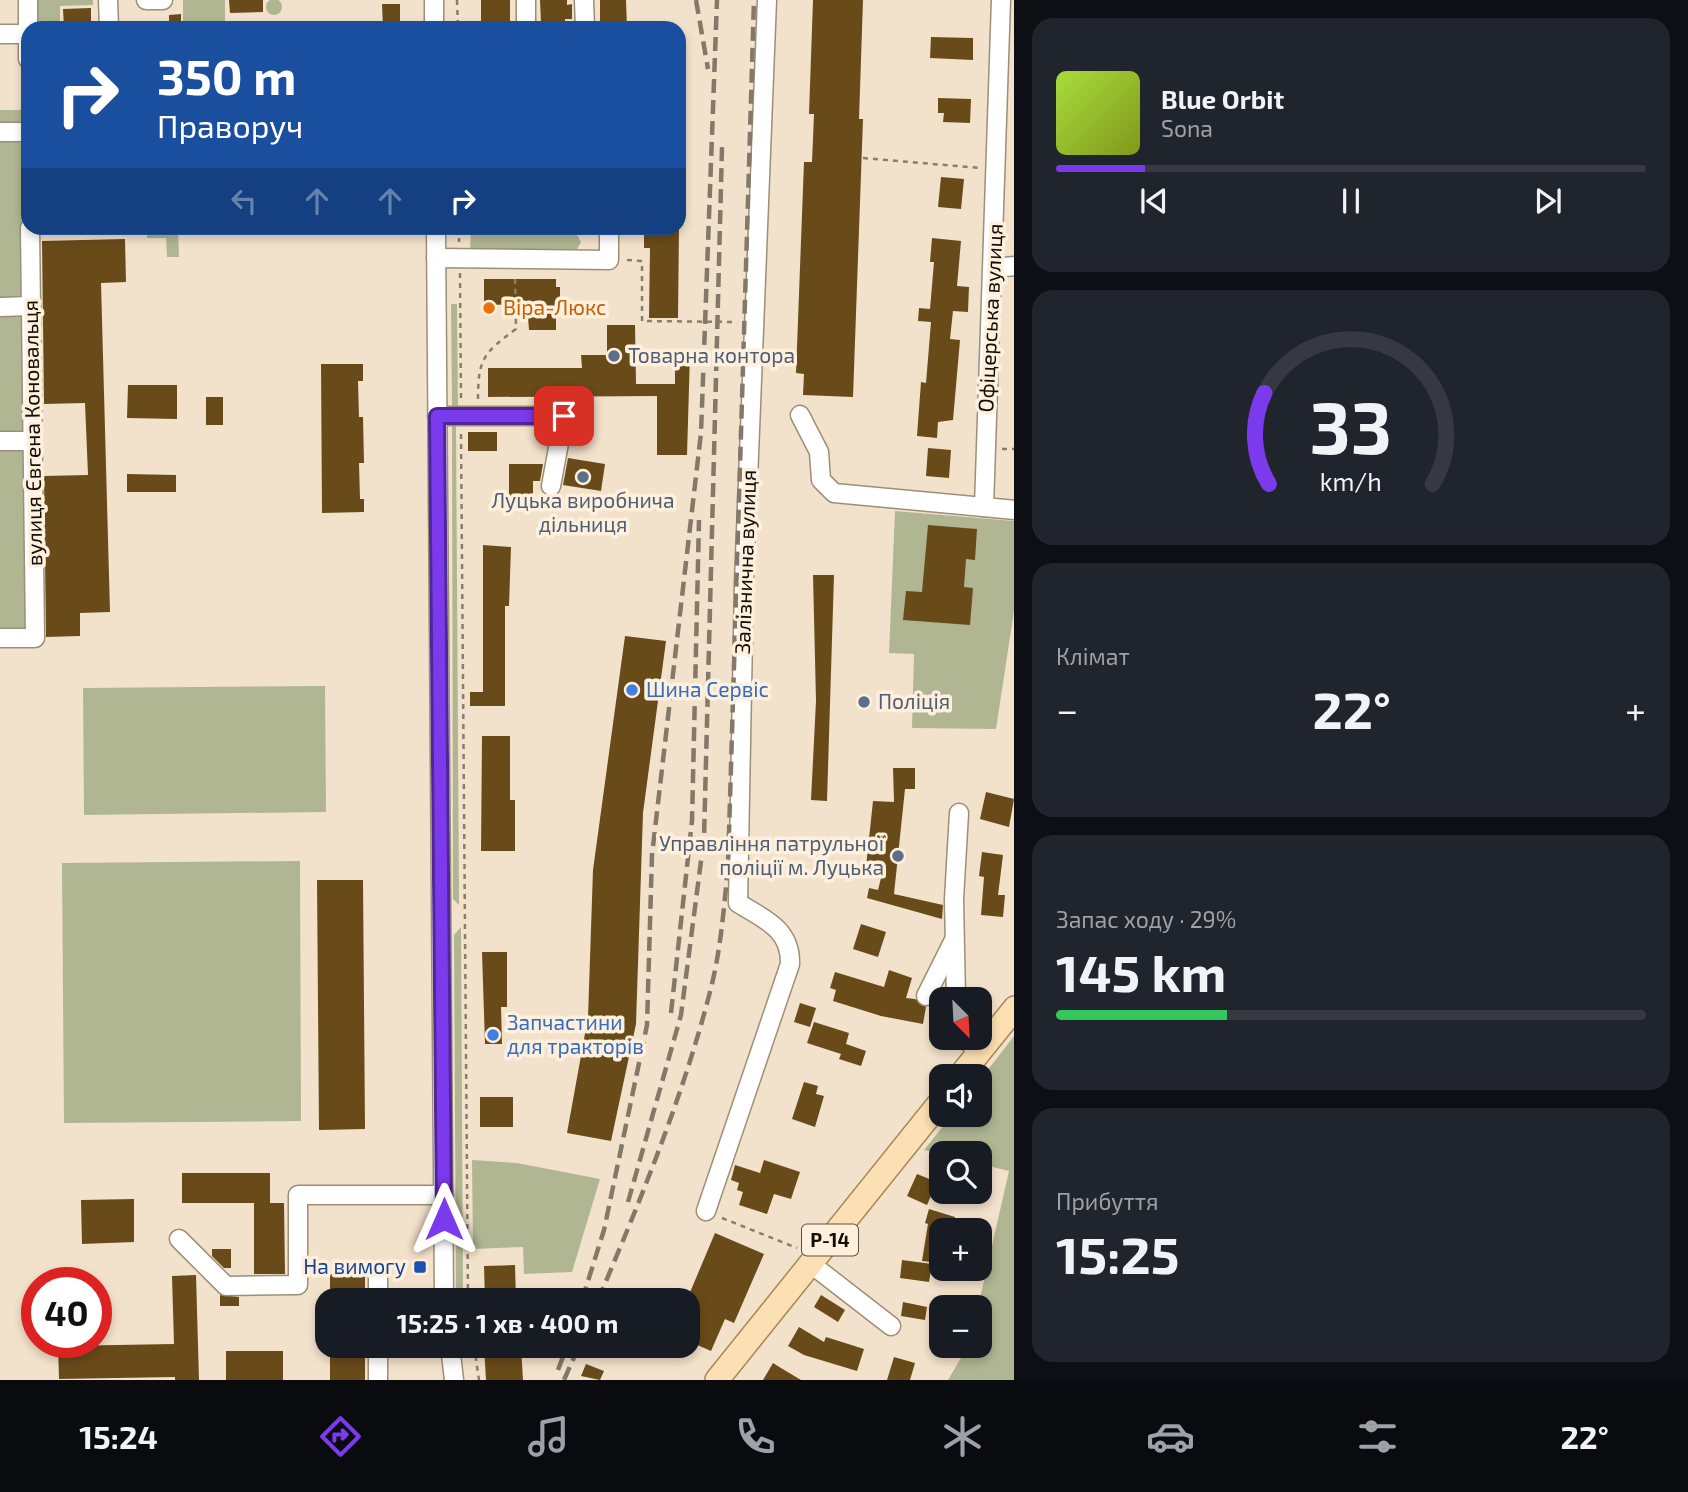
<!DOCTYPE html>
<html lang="uk">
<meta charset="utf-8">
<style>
body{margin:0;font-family:"Exo 2",sans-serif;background:#20242c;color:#f1f3f6;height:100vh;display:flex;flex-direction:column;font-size:26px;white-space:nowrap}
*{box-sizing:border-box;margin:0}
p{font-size:23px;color:#9ea1a6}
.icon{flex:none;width:38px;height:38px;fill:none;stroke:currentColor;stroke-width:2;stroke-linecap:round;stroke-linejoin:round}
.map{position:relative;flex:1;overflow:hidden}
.details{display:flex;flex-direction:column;gap:18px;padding:18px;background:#0d0f14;width:674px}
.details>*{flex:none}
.banner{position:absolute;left:21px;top:21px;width:665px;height:214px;border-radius:21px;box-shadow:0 4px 10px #0003;background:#1a4fa0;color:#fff;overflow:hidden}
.needle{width:46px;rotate:156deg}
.controls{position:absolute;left:929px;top:987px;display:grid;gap:14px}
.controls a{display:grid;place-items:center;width:63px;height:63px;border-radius:14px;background:#171b24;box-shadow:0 4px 10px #0003;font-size:35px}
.speed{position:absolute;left:21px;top:1267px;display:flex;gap:14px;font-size:35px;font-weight:700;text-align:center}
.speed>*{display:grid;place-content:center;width:91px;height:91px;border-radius:50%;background:#171b24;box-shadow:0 4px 10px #0003;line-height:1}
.speed .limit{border:10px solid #d22;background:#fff;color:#111}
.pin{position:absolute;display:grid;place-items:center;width:60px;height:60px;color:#fff;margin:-30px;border-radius:14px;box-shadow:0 4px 10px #0006}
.me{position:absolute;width:77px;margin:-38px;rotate:0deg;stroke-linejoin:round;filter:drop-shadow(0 0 5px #0008)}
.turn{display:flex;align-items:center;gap:24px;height:147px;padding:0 21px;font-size:32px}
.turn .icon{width:91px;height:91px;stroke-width:2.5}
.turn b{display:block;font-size:49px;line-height:60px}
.lanes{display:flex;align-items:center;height:66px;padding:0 21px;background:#0003;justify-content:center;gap:35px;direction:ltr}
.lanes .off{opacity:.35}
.big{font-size:52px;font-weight:700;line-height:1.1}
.details .widget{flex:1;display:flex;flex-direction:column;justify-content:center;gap:10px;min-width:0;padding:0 24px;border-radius:21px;background:#20242c}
.details .dial{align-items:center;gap:0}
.dial svg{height:182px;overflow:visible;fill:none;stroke:#363941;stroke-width:7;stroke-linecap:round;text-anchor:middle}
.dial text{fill:#f1f3f6;stroke:none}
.song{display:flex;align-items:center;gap:21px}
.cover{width:84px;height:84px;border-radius:10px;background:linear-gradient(135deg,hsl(80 70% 55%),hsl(70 70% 35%))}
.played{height:7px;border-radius:4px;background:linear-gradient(90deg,#7c3aed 15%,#363941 15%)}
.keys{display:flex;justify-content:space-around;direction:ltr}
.heat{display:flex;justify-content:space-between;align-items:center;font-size:38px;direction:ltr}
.charge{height:10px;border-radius:5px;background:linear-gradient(90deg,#34c759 29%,#363941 0)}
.trip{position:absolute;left:315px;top:1288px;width:385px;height:70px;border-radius:21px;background:#171b24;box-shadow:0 4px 10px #0003;font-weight:700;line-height:70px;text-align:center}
.tab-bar{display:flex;height:112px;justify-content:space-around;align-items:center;background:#090b0e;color:#9ea1a6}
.tab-bar .icon{width:49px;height:49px}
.tab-bar .active{color:#7c3aed}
.tab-bar b{font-size:32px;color:#f1f3f6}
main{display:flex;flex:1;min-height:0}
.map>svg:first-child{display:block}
</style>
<main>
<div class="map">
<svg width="1015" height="1380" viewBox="0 0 1015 1380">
<rect width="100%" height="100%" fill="#f3e2cb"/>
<g fill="#b0b692">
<circle cx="274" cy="7" r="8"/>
<path d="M35 0H93V5L60 6V28H35Z"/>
<rect x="183" y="0" width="42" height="28"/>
<path d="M0 110H23V127L0 126Z"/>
<path d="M23 135 25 304 0 305V136Z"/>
<path d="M147 228H178L179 257H167L166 238H147Z"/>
<path d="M471 231 576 233 581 242 576 251 470 250Z"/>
<path d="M451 304H457L458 410 452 405Z"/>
<path d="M25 311 27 435H0V312Z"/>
<path d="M452 423H456L459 905 453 899Z"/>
<path d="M0 445 27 446 30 632 0 633Z"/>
<path d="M895 511 1014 521V611L996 729 912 728 914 654 889 653Z"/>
<path d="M325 686 326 812 84 815 83 688Z"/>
<path d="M300 861 301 1121 64 1123 62 863Z"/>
<path d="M461 927 463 1300H456L454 935Z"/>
<path d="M1014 1036V1380H948L968 1346H980L978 1307 1009 1171 980 1164V1153L941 1154 924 1150 952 1115H980V1080Z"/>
<path d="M472 1160 517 1163 600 1179 572 1272 524 1274 523 1247 473 1249Z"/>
</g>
<g fill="#694b1a">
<path d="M229 0H263V12L230 13Z"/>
<rect x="481" y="0" width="29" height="28"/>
<path d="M540 0H567V5L572 4V19H565V22L541 23Z"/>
<path d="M600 0H626L627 28H600Z"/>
<path d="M813 0H863L859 119H863L853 397 803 395 804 374 796 373 804 162H812L814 114H809Z"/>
<path d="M382 4H400V28H383Z"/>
<path d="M91 8V28H64L63 9Z"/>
<path d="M181 14V28H169V15Z"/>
<path d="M931 37 973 38V60L930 58Z"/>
<path d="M938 98 971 99 970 123 943 122 944 113H938Z"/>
<path d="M941 177 964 179 961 209 938 207Z"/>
<path d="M644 228H679L678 318H649L650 248H644Z"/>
<path d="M932 238 961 241 957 286 969 287 968 312 953 311 950 339 960 340 953 420 938 422 937 438 917 436 921 382 926 383 931 322 918 321 919 308 930 309 934 262H930Z"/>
<path d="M125 239 126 282 101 283 110 612 80 613V636L46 637 44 476 88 475 85 403 44 404 42 241Z"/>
<path d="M484 279H556V287H560V315H556V330H529L527 304 484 305Z"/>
<path d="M607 325H635L636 384H675V354H690L687 455H657V396L488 397V368H582L581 355H607Z"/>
<path d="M321 364H363V381H358L359 417H363L364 463H359L360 499H364V512L322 513Z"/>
<path d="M128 385H177V419L127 418Z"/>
<rect x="206" y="397" width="17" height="28"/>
<path d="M539 427H550L548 442H539Z"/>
<rect x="468" y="432" width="29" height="19"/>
<path d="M928 448 951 450 949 478 926 476Z"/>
<path d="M568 458 605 464 601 491 563 485Z"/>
<path d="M509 464H543L540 481H533V499H509Z"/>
<path d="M127 474 176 475V492H127Z"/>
<path d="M928 525 977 529 975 560 966 559 964 587 973 588 970 625 903 620 906 591 922 592Z"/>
<path d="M483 545 511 547 509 606H505V706H470V692H483Z"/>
<path d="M813 575H834L827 801 811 800 816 701Z"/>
<path d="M625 636 666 641 643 813 636 1024 611 1141 567 1133 588 1017 593 870Z"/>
<path d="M482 736H510V800H515V851H481Z"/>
<path d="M893 768H915V789H905L894 894 943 905 942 919 867 898 869 888 878 890 881 878 865 876 873 801 894 802Z"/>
<path d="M986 792 1014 799 1009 827 980 819Z"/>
<path d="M982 852 1003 855 998 895H1005L1003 917 981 915 984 877 979 876Z"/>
<path d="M317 880H363L365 1129 319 1130Z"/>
<path d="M861 924 886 932 878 957 853 949Z"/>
<path d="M482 952H507V1007H501L502 1044H485Z"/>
<path d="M889 970 912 978 906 998 915 999 926 1007 923 1024 881 1016 833 1001 836 990 830 988 835 972 884 987Z"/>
<path d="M800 1003 816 1008 810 1027 794 1022Z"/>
<path d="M814 1022 849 1033 846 1044 866 1051 861 1066 839 1059 841 1054 807 1043Z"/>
<path d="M804 1082 818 1086 816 1094 824 1096 815 1127 792 1119Z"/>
<rect x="480" y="1097" width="33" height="30"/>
<path d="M764 1160 800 1172 791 1199 774 1194 767 1214 739 1205 743 1192 737 1190 739 1183 731 1180 735 1165 760 1173Z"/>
<path d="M182 1173H270V1203H284L285 1274H254V1203H182Z"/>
<path d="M917 1174 937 1182 927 1205 907 1196Z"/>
<path d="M134 1199V1242L82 1244 81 1200Z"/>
<path d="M929 1209 955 1217 951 1230H942V1263L922 1261 928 1224 925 1223Z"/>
<path d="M715 1233 764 1254 734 1323 725 1319 711 1351 688 1341V1297Z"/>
<path d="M212 1249H231V1268H224L212 1256Z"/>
<path d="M902 1260 932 1264 929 1282 900 1278Z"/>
<path d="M515 1265 516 1300H485L484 1266Z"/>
<rect x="330" y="1274" width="35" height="26"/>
<path d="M196 1275 199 1380H175V1377L59 1379 58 1346 174 1344 172 1276Z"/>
<path d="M220 1295 239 1297V1306H220Z"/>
<path d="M821 1295 845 1310 838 1322 814 1307Z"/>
<path d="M903 1302 927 1307 925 1320 901 1316Z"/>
<path d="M799 1327 824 1342 826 1337 864 1349 857 1371 804 1355 788 1346Z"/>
<rect x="330" y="1346" width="35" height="34"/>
<path d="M484 1346H521L523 1380H486Z"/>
<rect x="226" y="1351" width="57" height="29"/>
<path d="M894 1357 915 1363 910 1380H887Z"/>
<path d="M773 1363 781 1368 801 1380H763Z"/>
<path d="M586 1364 604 1371 600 1380 581 1376Z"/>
</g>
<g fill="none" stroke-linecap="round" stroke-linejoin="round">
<defs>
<g id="minor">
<path d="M108 0 109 28"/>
<path d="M146 0H163"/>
<path d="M434 0V28"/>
<path d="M526 0V28"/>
<path d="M584 0 585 28"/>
<path d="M0 34H28"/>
<path d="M28 59V0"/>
<path d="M0 132H28"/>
<path d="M436 228 444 1300"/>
<path d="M436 258 609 260V228"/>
<path d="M993 268 1015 266"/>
<path d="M0 307 31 306"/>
<path d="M800 415 819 452 821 480 834 493 1015 510"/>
<path d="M437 416H564L551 486"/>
<path d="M0 441H32"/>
<path d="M984 507 1001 0"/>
<path d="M0 638H35L30 228"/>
<path d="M926 996 954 940"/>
<path d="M956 999 954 899 959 813"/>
<path d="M963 1038 980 1051"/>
<path d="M706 1211 790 964C791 929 764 919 738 903L744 582 767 0"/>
<path d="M179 1239 226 1286 298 1285V1195H444"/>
<path d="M811 1264 891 1326"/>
<path d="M378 1300V1277"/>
<path d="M450 1346 454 1380"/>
<path d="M378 1380V1346"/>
</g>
<g id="major">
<path d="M960 1076 1015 1008"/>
<path d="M717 1380 942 1100"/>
</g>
</defs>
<use href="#minor" stroke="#9d8e78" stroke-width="21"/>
<use href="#major" stroke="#a98855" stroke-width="26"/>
<g stroke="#887d6e" stroke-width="2.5" stroke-dasharray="5 5" stroke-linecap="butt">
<path d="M457 0 458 28"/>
<path d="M863 158 980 168"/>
<path d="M459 228V242"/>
<path d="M627 260 642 261V321L737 322"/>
<path d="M460 273 461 399"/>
<path d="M478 399C478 358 484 353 516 329L515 275"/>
<path d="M461 434 468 1300"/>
<path d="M1002 449H1015"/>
<path d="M722 1218 797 1248"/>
<path d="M474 1346 479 1380"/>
</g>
<use href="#minor" stroke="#fff" stroke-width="18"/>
<use href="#major" stroke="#fcdfb2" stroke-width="23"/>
<g stroke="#837869" stroke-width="4.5" stroke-dasharray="14 7" stroke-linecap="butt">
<path d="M696 0 708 69"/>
<path d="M671 1013 692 821 699 520"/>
<path d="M628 1202 681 1015 704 838 722 147"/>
<path d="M582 1300 604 1230 647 1025 652 855 701 433 717 0"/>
<path d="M598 1300C641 1199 684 1094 711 988 721 948 724 907 728 866L754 0"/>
<path d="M558 1370 567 1346"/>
<path d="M564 1380 579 1346"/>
</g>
</g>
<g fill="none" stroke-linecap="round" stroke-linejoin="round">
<defs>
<path id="route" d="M444 1219 437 416H564"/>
</defs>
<use href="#route" stroke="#51269a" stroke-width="18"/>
<use href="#route" stroke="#7c3aed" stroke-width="12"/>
</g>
<circle fill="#e8710a" stroke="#fef0dd" stroke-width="2.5" cx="489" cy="308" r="7"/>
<g fill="#5c6f8a" stroke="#fef0dd" stroke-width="2.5">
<circle cx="614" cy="356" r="7"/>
<circle cx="583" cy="477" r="7"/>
<circle cx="864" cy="702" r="7"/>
<circle cx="898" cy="856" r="7"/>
</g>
<g fill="#3f7fe0" stroke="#fef0dd" stroke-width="2.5">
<circle cx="632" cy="690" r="7"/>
<circle cx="493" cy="1035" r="7"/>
</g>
<rect fill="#1a4fb4" stroke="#fef0dd" stroke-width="2.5" x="413" y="1260" width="14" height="14" rx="3.5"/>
<g text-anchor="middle" stroke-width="7" stroke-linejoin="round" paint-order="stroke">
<rect fill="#fef0dd" stroke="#595146" stroke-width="2" x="802" y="1224.5" width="56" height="31" rx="5"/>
<g font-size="19" font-weight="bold" fill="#120d06">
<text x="830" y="1247">Р-14</text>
</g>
<g font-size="21" fill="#c56008" stroke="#fef0dd" text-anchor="start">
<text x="503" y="315">Віра-Люкс</text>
</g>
<g font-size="21" fill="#120d06" stroke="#fef0dd">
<text transform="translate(991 318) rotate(-87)" y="7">Офіцерська вулиця</text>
<text transform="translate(33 433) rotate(-91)" y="7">вулиця Євгена Коновальця</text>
<text transform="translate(746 562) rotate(-88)" y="7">Залізнична вулиця</text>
</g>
<g font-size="21" fill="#4e5e75" stroke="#fef0dd" text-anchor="start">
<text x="628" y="363">Товарна контора</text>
<text x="583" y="508" text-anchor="middle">Луцька виробнича<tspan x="583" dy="24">дільниця</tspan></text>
<text x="878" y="709">Поліція</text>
<text x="884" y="851" text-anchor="end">Управління патрульної<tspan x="884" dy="24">поліції м. Луцька</tspan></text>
</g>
<g font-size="21" fill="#366cbe" stroke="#fef0dd" text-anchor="start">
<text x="646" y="697">Шина Сервіс</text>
<text x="507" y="1030">Запчастини<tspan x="507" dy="24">для тракторів</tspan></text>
</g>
<g font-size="21" fill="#164399" stroke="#fef0dd" text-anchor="end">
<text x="406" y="1274">На вимогу</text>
</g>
</g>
</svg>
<div class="controls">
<a><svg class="needle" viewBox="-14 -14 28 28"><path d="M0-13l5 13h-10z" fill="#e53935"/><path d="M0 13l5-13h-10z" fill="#9ea1a6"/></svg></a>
<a><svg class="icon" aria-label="sound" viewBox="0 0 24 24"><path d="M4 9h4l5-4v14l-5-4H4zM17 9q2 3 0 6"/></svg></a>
<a><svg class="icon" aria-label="search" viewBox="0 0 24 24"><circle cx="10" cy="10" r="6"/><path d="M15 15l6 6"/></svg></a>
<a>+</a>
<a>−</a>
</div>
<div class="speed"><div class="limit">40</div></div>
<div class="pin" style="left:564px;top:416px;background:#d93025"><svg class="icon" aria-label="arrive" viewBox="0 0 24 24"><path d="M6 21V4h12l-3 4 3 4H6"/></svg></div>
<svg class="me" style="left:444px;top:1219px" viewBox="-20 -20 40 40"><path d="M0-17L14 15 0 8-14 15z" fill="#7c3aed" stroke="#fff" stroke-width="4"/></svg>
<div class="trip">15:25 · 1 хв · 400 m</div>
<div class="banner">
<div class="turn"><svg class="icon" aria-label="right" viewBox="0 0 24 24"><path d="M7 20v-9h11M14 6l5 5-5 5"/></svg><div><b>350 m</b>Праворуч</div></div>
<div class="lanes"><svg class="icon off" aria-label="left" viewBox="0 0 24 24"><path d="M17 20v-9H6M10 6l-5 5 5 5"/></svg><svg class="icon off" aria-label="ahead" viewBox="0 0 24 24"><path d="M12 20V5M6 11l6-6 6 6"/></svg><svg class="icon off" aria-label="ahead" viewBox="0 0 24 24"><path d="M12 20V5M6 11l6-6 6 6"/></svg><svg class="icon" aria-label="right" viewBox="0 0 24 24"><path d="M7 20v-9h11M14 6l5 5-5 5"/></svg></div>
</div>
</div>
<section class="details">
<div class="widget">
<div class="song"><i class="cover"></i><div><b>Blue Orbit</b><p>Sona</p></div></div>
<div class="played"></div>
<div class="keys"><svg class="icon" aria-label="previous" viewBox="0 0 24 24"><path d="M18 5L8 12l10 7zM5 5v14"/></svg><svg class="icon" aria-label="pause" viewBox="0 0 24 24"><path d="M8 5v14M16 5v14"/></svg><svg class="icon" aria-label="next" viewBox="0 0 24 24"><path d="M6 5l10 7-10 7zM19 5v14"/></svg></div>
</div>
<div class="widget dial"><svg viewBox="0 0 100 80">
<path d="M14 69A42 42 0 1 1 86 69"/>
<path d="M14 69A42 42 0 0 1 12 29" stroke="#7c3aed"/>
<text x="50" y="56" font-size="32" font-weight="700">33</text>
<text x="50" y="72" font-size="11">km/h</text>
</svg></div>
<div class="widget"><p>Клімат</p>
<div class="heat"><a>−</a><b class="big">22°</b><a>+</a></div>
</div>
<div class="widget"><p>Запас ходу · 29%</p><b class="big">145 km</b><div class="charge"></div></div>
<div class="widget"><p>Прибуття</p><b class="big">15:25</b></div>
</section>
</main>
<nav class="tab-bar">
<b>15:24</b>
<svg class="icon active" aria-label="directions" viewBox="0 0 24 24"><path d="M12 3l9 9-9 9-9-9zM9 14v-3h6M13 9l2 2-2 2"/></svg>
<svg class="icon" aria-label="music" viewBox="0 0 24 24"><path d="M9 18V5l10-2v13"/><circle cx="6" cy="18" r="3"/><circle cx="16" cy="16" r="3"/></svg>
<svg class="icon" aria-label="phone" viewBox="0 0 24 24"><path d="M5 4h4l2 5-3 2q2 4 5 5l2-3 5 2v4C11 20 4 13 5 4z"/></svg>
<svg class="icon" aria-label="climate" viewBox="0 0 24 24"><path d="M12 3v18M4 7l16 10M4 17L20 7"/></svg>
<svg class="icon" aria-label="car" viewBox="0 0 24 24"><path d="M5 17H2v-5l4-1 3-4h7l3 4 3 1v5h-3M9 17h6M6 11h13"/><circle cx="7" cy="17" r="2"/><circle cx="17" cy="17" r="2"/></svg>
<svg class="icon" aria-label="filters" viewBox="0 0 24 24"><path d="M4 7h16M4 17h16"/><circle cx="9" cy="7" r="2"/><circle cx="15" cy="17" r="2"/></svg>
<b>22°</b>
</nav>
